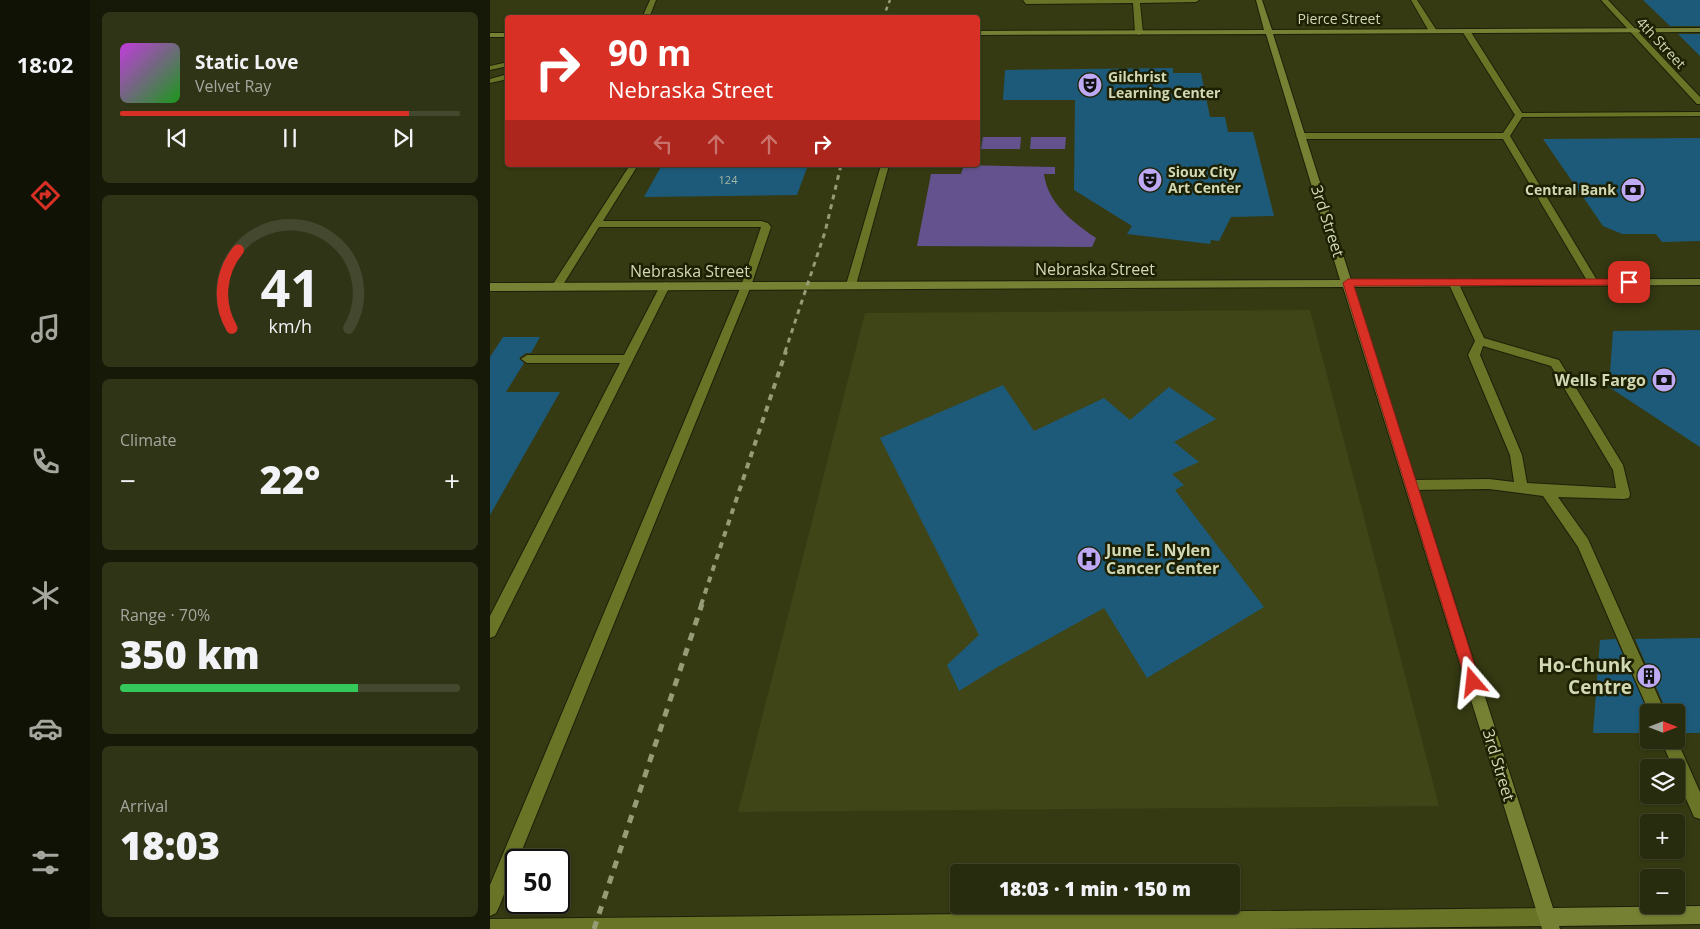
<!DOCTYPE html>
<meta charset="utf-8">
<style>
body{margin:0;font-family:"Open Sans",sans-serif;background:#303417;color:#f1f3f6;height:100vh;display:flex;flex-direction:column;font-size:19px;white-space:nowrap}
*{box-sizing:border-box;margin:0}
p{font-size:16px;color:#a5a79e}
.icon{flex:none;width:28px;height:28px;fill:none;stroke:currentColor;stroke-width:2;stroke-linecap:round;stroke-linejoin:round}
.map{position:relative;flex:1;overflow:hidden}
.side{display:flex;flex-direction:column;gap:12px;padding:12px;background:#161808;width:400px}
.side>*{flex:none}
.banner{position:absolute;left:15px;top:15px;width:475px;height:152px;border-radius:5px;box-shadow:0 1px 4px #0004,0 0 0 1px #44482e;background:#d93025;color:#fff;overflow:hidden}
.needle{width:32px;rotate:90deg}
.fabs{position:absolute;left:1150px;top:704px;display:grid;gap:10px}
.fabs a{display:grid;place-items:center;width:45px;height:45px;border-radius:5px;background:#282c0e;box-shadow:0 1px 4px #0004,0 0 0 1px #44482e;font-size:25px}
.speed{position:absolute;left:15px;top:849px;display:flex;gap:10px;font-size:25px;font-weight:700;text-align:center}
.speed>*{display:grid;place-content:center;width:65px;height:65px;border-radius:50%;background:#282c0e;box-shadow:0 1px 4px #0004,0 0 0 1px #44482e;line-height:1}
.speed .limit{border:2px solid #111;border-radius:8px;background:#fff;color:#111}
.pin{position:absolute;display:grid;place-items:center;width:42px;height:42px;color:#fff;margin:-21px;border-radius:10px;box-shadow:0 2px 8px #0006}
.me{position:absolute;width:55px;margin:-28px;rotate:343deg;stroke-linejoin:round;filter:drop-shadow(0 0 4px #0008)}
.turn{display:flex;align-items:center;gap:18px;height:105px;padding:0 20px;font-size:22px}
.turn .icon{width:65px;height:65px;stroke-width:2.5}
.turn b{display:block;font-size:35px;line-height:42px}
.lanes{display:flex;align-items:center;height:48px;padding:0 20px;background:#0003;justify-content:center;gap:25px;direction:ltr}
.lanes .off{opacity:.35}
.big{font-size:38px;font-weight:800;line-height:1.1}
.side .widget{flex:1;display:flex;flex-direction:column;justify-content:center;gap:8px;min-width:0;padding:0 18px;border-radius:8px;background:#303417}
.side .dial{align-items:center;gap:0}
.dial svg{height:130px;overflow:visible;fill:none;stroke:#44482e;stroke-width:7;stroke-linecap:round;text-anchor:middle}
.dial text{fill:#f1f3f6;stroke:none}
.song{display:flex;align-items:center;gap:15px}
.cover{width:60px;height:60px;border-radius:8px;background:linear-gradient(135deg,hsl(290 70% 55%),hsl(120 70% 35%))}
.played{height:5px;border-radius:2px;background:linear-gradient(90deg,#d93025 85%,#44482e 85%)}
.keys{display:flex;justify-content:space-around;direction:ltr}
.heat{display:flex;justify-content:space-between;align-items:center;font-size:28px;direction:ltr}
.charge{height:8px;border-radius:4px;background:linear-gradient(90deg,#34c759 70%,#44482e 0)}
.trip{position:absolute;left:460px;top:864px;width:290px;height:50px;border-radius:5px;background:#282c0e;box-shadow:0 1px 4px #0004,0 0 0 1px #44482e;font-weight:800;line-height:50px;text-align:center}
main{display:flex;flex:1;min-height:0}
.tabs{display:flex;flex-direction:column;width:90px;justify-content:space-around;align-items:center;background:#101206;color:#a5a79e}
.tabs .icon{width:35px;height:35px}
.tabs .current{color:#d93025}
.tabs b{font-size:22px;color:#f1f3f6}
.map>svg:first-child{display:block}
</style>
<main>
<nav class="tabs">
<b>18:02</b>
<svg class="icon current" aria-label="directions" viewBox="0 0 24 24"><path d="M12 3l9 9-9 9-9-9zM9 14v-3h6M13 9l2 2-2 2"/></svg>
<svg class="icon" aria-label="music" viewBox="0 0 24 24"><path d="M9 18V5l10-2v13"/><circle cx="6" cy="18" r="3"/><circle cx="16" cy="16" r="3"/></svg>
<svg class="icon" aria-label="phone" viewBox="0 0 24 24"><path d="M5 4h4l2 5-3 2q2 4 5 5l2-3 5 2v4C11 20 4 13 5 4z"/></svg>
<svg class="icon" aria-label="climate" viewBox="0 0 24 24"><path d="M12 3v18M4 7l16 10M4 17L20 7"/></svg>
<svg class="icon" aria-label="car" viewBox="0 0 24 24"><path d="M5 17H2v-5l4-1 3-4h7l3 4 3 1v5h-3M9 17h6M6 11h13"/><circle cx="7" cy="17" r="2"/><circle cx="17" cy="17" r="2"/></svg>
<svg class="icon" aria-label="filters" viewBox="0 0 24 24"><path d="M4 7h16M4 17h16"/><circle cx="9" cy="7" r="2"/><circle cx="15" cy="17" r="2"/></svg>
</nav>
<section class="side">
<div class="widget">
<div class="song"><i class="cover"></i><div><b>Static Love</b><p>Velvet Ray</p></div></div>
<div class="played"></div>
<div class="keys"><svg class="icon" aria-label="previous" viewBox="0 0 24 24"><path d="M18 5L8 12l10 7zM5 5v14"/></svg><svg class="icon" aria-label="pause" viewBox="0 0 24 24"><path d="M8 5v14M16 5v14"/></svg><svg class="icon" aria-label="next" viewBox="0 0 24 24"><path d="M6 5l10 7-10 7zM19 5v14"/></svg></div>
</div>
<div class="widget dial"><svg viewBox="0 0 100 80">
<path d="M14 69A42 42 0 1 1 86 69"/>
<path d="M14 69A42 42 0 0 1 18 21" stroke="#d93025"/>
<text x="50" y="56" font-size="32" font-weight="700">41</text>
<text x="50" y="72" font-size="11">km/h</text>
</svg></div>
<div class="widget"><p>Climate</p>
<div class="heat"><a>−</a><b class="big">22°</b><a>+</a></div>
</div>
<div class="widget"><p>Range · 70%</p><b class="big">350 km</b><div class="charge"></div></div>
<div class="widget"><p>Arrival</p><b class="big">18:03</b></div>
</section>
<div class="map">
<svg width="1210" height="929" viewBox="0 0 1210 929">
<rect width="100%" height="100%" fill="#353a12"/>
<path fill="#3f4517" d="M820 310 949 806 248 812 375 313Z"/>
<g fill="#63528d">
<path d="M493 137H531L530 149H491Z"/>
<path d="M541 137H576L575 149H540Z"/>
<path d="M474 165 565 167V174H554C558 204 583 222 606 238L602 247 427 246 441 174H471Z"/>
</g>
<g fill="#1d5a7a">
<path d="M1153 0H1210V26H1180Z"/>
<path d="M1188 34H1210V56Z"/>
<path d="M683 68V73H711L720 117H735L738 132H763L784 216 741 217 729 241 721 240 720 244 637 234 642 226 584 190 585 100H513L515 70Z"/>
<path d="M1210 138V241L1172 242 1166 234H1132L1113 226 1053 139Z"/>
<path d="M172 165H318L307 195 154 197Z"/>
<path d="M1210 330V447L1119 387 1123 331Z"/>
<path d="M13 337H50L41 353H36L29 358 34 363 16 392H70L0 515V357Z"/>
<path d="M513 385 544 431 614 398 640 420 679 387 726 419 684 442 709 462 682 474 694 485 685 490 774 607 657 678 614 608 506 668 469 691 457 665 489 635 390 438Z"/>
<path d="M1210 638V733H1186V712H1177L1145 639Z"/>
<path d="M1126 639 1159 714V733H1103L1110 640Z"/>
</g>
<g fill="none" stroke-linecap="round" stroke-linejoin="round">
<defs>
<g id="service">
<path d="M160 0H166L159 18H152Z"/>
<path d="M533 0H709L706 2 650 3 653 33 649 35 645 33 643 3 536 4Z"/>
<path d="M921 0H927L947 31 946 33H940Z"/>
<path d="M973 29H979L1032 113 1210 112V116L1032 117 1020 136 1108 282 1107 284H1099L1013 139H810L806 136 810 133H1013L1025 115 972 31Z"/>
<path d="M18 62V66L0 70V66Z"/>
<path d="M18 74V79L0 83V79Z"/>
<path d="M140 165H148L113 221H271L278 223 281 227 261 286 28 860H26V864L9 907 6 913 0 916V885L251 286 271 227H109L71 288H63L62 286 63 284Z"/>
<path d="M391 165H399L366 285 361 289 356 285Z"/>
<path d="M963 279 968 282 994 338 1069 360 1133 465 1140 494 1139 498 1134 499 1068 497 1098 539 1175 712H1159L1088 547 1053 496 999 489 921 490 916 489 915 485 916 481 921 480 999 479 1024 482 1020 455 978 355 985 341 958 282ZM993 346 1061 366 1123 470 1126 488 1037 483 1032 455 990 355Z"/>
<path d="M175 282 180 286 5 636 0 638V616L130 363H37L31 359 37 355H134L170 286Z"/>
<path d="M1186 738 1210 792V819L1204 817 1186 776V768H1183L1171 740H1186Z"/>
</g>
<g id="minor">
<path d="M1111 0H1118L1210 97V104H1207Z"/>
<path d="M1057 908 1063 911 1066 917 1063 923 1057 926 774 929H0V919Z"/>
</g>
<g id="secondary">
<path d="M766 0H772L782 30 1210 28V32L783 34 861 280 1210 279V285L863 287 1063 908 1210 906V924L1069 926 1070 929H1052L853 287 0 291V283L850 280 776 34 488 35V31L774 30Z"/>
<rect x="0" y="33" width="18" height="4"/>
</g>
</defs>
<use href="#service" stroke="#1d2008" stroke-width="2"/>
<use href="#minor" stroke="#1d2008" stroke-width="2"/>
<use href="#secondary" stroke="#1d2008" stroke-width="2"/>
<use href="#service" fill="#6a7427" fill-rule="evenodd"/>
<use href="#minor" fill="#6a7427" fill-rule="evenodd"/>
<use href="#secondary" fill="#768134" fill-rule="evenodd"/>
<path stroke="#969c76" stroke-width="2.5" stroke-dasharray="4 4" stroke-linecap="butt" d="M393 18 400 0"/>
<path stroke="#969c76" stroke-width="3" stroke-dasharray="5 5" stroke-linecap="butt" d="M295 352 335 232 351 165"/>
<path stroke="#969c76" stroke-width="4" stroke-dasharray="6 6" stroke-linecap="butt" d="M211 605 296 351"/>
<path stroke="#969c76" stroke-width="5" stroke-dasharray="8 8" stroke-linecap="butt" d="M104 929 212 604"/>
</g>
<path fill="#d93025" stroke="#8d1f18" d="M858 279H1139L1143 282 1139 285 864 286 990 682 988 687 983 689 978 687 976 682 853 283Z"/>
<defs>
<symbol id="theatre-disc" viewBox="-11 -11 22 22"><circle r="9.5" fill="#bea9f5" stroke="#1d2002"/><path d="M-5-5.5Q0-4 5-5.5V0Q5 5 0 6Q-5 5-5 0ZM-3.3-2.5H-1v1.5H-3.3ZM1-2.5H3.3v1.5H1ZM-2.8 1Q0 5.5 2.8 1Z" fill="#111"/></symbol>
<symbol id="bank-disc" viewBox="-11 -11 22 22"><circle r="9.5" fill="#bea9f5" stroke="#1d2002"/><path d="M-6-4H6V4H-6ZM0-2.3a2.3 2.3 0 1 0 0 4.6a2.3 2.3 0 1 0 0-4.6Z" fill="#111"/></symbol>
<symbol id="hospital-disc" viewBox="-11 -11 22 22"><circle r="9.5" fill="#bea9f5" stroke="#1d2002"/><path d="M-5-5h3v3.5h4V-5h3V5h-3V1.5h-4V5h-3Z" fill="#111"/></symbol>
<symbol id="building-disc" viewBox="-11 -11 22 22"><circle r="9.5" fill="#bea9f5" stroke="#1d2002"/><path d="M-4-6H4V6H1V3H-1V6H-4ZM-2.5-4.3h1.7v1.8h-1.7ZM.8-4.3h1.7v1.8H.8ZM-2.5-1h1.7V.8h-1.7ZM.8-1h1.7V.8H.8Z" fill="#111"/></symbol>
</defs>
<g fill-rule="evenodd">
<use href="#theatre-disc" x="586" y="71" width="28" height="28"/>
<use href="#theatre-disc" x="646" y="166" width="28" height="28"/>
<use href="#bank-disc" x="1129" y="176" width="28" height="28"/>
<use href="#bank-disc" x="1160" y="366" width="28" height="28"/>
<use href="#hospital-disc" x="585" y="545" width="28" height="28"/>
<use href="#building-disc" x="1145" y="662" width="28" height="28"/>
</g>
<g text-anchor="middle" stroke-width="5" stroke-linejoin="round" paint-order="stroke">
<g font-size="11" fill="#a4b8a5">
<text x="238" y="184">124</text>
</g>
<g font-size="14" fill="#d1d8b3" stroke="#1d2002">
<text x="849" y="24">Pierce Street</text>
<text transform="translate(1171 43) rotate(47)" y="5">4th Street</text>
</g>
<g font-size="14" font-weight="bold" fill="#d1d8b3" stroke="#1d2002" text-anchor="start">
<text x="618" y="82">Gilchrist<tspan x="618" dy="16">Learning Center</tspan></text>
<text x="678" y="177">Sioux City<tspan x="678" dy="16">Art Center</tspan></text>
<text x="1126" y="195" text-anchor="end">Central Bank</text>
</g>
<g font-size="16" fill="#d1d8b3" stroke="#1d2002">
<text transform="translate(838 221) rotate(72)" y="6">3rd Street</text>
<text x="605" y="275">Nebraska Street</text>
<text x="200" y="277">Nebraska Street</text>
<text transform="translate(1009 765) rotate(73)" y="6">3rd Street</text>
</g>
<g font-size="16" font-weight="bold" fill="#d1d8b3" stroke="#1d2002" text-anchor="end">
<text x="1156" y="386">Wells Fargo</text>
<text x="616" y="556" text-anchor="start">June E. Nylen<tspan x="616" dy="18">Cancer Center</tspan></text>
</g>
<g font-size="19" font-weight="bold" fill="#d1d8b3" stroke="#1d2002" text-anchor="end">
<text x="1142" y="672">Ho-Chunk<tspan x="1142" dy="22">Centre</tspan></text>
</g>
</g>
</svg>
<div class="fabs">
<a><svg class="needle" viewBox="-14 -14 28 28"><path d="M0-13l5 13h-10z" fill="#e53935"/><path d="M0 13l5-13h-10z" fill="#a5a79e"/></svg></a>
<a><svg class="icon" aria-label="layers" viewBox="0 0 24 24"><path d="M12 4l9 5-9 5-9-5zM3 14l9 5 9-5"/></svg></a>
<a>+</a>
<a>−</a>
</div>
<div class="speed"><div class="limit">50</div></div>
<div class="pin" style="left:1139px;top:282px;background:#d93025"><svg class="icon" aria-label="arrive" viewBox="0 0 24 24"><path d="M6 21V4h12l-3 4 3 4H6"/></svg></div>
<svg class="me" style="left:983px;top:682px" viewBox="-20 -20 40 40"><path d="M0-17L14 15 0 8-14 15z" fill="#d93025" stroke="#fff" stroke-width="4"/></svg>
<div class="trip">18:03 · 1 min · 150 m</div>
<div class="banner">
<div class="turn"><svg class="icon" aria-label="right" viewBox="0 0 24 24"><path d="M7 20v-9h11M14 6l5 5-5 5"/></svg><div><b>90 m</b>Nebraska Street</div></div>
<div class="lanes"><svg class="icon off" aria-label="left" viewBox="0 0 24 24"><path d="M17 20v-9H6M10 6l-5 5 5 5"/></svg><svg class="icon off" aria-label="ahead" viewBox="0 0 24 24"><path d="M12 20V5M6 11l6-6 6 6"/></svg><svg class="icon off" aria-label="ahead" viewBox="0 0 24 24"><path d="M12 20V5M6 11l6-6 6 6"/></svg><svg class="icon" aria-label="right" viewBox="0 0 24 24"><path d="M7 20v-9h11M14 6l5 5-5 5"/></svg></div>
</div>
</div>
</main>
